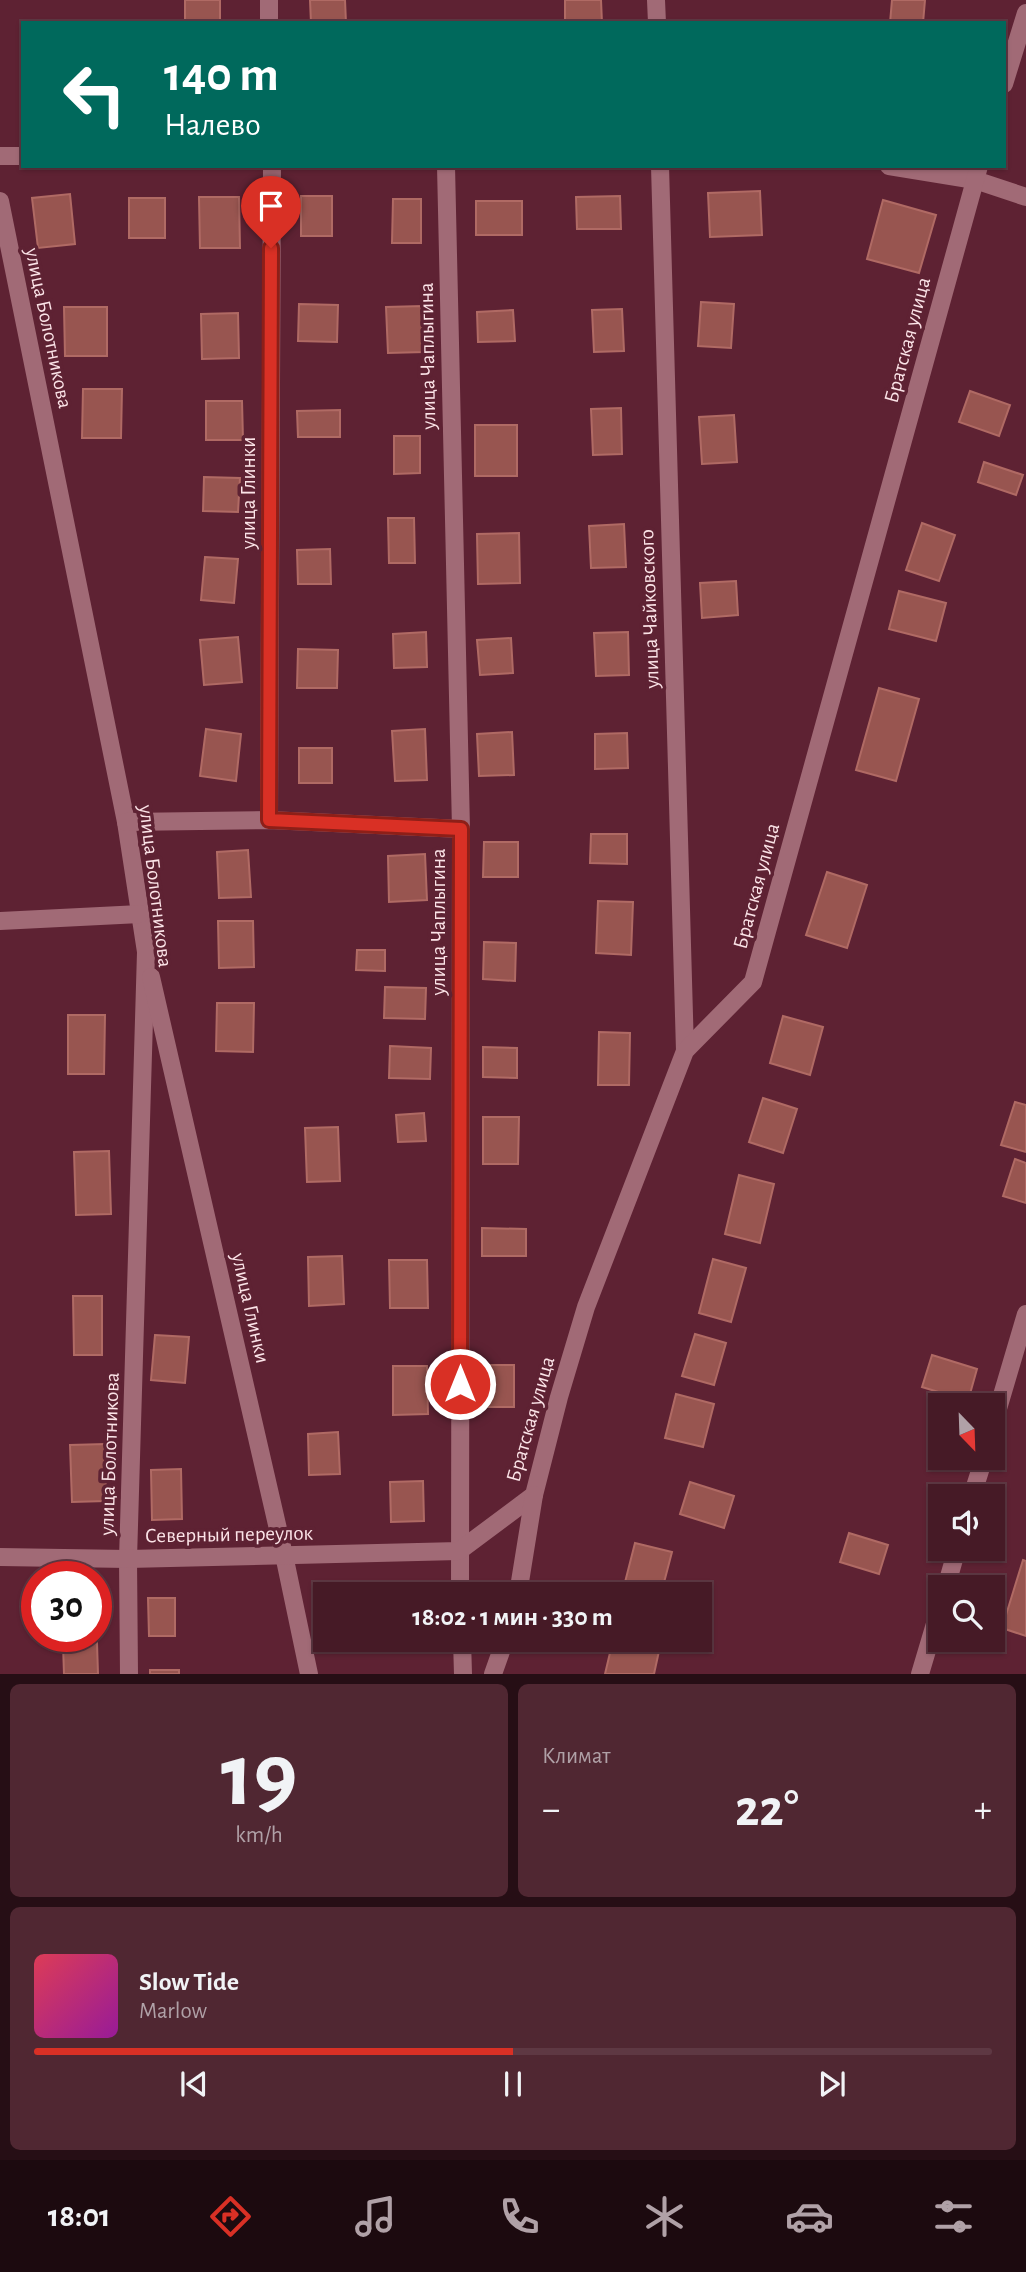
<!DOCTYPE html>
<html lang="ru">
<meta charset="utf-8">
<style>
body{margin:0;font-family:"Alegreya Sans",sans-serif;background:#502732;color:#f1f3f6;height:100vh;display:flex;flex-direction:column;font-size:26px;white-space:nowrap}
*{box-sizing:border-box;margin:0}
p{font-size:23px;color:#b0a1a7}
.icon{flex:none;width:38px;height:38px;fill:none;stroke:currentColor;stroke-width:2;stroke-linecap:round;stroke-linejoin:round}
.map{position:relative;height:1674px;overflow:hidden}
.details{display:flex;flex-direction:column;gap:10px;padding:10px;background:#260e15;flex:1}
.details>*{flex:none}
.hud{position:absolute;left:21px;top:21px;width:985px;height:147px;border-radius:0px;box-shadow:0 2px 5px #0004,0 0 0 2px #5e3843;background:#00695c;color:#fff;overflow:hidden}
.needle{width:46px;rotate:157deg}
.buttons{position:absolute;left:928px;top:1393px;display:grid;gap:14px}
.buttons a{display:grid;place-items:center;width:77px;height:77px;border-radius:0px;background:#461a26;box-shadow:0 2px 5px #0004,0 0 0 2px #5e3843;font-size:35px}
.speed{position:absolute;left:21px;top:1561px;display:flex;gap:14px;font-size:35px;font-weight:700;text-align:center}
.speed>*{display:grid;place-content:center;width:91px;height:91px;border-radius:50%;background:#461a26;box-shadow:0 2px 5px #0004,0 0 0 2px #5e3843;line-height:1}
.speed .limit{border:10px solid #d22;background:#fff;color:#111}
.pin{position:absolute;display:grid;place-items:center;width:60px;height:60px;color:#fff;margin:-72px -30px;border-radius:50% 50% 50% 0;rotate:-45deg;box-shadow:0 0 7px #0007}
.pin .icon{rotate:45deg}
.me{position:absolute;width:77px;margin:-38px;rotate:0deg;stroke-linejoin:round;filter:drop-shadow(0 0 5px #0008)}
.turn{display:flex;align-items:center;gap:24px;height:147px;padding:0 28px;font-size:32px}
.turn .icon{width:91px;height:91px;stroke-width:2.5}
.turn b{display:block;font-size:49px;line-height:60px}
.big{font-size:52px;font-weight:600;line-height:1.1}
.details .widget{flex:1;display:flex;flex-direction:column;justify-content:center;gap:10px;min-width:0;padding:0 24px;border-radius:10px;background:#502732}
.details .dial{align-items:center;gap:0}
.dial b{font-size:91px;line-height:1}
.song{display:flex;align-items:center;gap:21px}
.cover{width:84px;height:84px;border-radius:10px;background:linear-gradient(135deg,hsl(350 70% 55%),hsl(300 70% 35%))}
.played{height:7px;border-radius:4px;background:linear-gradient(90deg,#d93025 50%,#5e3843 50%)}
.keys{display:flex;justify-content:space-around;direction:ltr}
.heat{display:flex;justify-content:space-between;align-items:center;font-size:38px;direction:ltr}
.details .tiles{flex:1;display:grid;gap:10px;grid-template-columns:1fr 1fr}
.widget:last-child{grid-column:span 2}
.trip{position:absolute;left:313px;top:1582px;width:399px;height:70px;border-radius:0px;background:#461a26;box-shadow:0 2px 5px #0004,0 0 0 2px #5e3843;font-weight:600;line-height:70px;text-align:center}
.tab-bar{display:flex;height:112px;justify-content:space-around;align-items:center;background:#1c0a0f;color:#b0a1a7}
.tab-bar .icon{width:49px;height:49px}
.tab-bar .selected{color:#d93025}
.tab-bar b{font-size:32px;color:#f1f3f6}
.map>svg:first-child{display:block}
</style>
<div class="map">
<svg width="1026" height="1674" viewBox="0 0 1026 1674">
<rect width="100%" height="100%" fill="#5e2233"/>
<g fill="#985550" stroke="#b06a64" stroke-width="2">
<rect x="185" y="0" width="35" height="23"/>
<path d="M310 0H345L346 23H311Z"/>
<path d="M565 0H601L602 23H565Z"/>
<path d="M892 0H925L923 23H890Z"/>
<path d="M760 191 762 235 710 237 708 193Z"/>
<path d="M70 194 75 244 38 248 32 198Z"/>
<rect x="301" y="196" width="31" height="40"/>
<path d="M620 196 621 229H577L576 197Z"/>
<path d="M199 197H239L240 248H200Z"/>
<rect x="129" y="198" width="36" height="40"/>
<path d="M393 199H421V243H392Z"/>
<path d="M883 200 936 215 919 273 867 259Z"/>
<rect x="476" y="201" width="46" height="34"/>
<path d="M701 302 734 304 731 348 698 346Z"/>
<path d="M299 304 338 305 337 342 298 341Z"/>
<path d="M422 306 424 352 388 353 386 307Z"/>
<path d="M64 307H107V356H65Z"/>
<path d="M622 309 624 351 594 352 592 310Z"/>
<path d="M513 310 515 341 478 342 477 312Z"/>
<path d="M238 313 239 358 202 359 201 314Z"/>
<path d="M83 389H122L121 438H82Z"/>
<path d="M970 391 1010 405 999 436 959 422Z"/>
<path d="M206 401H242L243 440H206Z"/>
<path d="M621 408 622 454 593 455 591 409Z"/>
<path d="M340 410V437H298L297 411Z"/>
<path d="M734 415 737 462 702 464 699 417Z"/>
<rect x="475" y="425" width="42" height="51"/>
<path d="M394 436H420V473L394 474Z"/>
<path d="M984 462 1023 475 1016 495 978 482Z"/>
<path d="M204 477 240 478 238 512 203 511Z"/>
<path d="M388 518H414L415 563H389Z"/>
<path d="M922 523 955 535 939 581 906 570Z"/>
<path d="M624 524 626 567 591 568 589 526Z"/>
<path d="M519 533 520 583 478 584 477 534Z"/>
<path d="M330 549 331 584H298L297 550Z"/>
<path d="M205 557 238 559 234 603 201 600Z"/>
<path d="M736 581 738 615 702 618 700 583Z"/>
<path d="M899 591 946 603 936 641 889 629Z"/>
<path d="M426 632 427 667 394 668 393 634Z"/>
<path d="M628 632 629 675 596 676 594 633Z"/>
<path d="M238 637 242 682 204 685 200 640Z"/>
<path d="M511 638 513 673 480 675 477 640Z"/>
<path d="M298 649 338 650 337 688H297Z"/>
<path d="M879 688 919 699 896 781 856 770Z"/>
<path d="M206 729 241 734 236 781 200 776Z"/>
<path d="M425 729 427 780 395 781 392 731Z"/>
<path d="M512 732 514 775 479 776 477 734Z"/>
<path d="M627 733 628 768 595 769V734Z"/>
<rect x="299" y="748" width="33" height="35"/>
<path d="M591 834H627V864L590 863Z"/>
<path d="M484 842H518V877H483Z"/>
<path d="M248 850 251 897 219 898 217 852Z"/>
<path d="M425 854 427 900 389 902 388 856Z"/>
<path d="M827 872 867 885 847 948 806 935Z"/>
<path d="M598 901 633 902 631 955 596 953Z"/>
<path d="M218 921H253L254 967 219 968Z"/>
<path d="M484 942 516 943 515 981 483 979Z"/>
<path d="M357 950H385V971L356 970Z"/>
<path d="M385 987 426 988 425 1019 384 1018Z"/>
<path d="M217 1003H254L253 1052 216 1051Z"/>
<path d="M68 1015H105L104 1074H68Z"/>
<path d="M783 1016 823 1027 810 1075 770 1063Z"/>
<path d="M599 1032 630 1033 629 1085H598Z"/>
<path d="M390 1046 431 1048 430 1079 389 1078Z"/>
<path d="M483 1047 517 1048V1078L483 1077Z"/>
<path d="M763 1098 797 1109 783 1153 749 1142Z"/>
<path d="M1015 1102 1026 1105V1152L1001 1145Z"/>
<path d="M424 1113 426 1141 398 1142 396 1115Z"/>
<path d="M483 1117H519L518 1164H483Z"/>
<path d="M338 1127 340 1181 307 1182 305 1128Z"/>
<path d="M109 1151 111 1214 76 1215 74 1152Z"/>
<path d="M1015 1159 1026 1163V1203L1003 1196Z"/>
<path d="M739 1175 774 1184 760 1243 725 1234Z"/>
<path d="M482 1228 526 1229V1256H482Z"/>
<path d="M342 1256 344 1304 309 1306 308 1257Z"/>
<path d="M713 1259 746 1268 731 1322 699 1313Z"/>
<path d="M389 1260H427L428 1308H390Z"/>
<path d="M73 1296H102V1355H74Z"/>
<path d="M695 1334 726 1343 714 1385 682 1376Z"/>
<path d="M155 1335 189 1337 185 1383 151 1380Z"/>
<path d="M932 1355 977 1369 968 1401 922 1387Z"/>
<rect x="481" y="1365" width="33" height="42"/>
<path d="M393 1366H427L428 1414 393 1415Z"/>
<path d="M676 1394 714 1404 703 1447 665 1438Z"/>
<path d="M338 1432 340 1474 309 1475 308 1434Z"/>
<path d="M105 1444 106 1501 72 1502 70 1445Z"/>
<path d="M181 1469 182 1519 152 1520 151 1470Z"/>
<path d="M423 1481 424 1521 391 1522 390 1482Z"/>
<path d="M690 1482 734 1496 724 1528 680 1514Z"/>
<path d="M849 1533 888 1545 879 1574 840 1562Z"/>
<path d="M635 1543 672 1552 661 1594H622Z"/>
<path d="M1023 1560 1026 1561V1636L1002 1628Z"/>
<path d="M415 1590V1594H376V1591Z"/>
<path d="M148 1598H175V1636H149Z"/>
<path d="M613 1640 661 1642 654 1674H605Z"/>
<path d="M97 1643 98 1674H64L63 1645Z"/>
<rect x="150" y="1670" width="29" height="4"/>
</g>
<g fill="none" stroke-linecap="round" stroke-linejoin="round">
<g stroke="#a16a76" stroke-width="18">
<path d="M269 0V23"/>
<path d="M656 0 657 23"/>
<path d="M1004 84 1026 13"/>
<path d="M0 156H23"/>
<path d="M446 166 461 829 460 1594"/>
<path d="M660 166 685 1051"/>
<path d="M889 166 975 180 1026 197"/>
<path d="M0 201 126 822 146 952 128 1559 129 1674"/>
<path d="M269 820 272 166"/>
<path d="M126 822 269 820 461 829"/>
<path d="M0 921 140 914"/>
<path d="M151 977 284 1555 309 1674"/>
<path d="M992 1429 1026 1314"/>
<path d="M972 1496 984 1458"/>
<path d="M0 1557 128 1559 459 1551 534 1495 559 1397 586 1307 685 1051 753 982 979 166"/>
<path d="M946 1587 957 1549"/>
<path d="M518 1594 534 1495"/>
<path d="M462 1640 463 1674"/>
<path d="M493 1674 505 1640"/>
<path d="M920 1674 940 1607"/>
</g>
</g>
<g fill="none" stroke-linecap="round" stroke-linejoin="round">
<defs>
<path id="route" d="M271 248 269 820 461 829 460 1384"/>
</defs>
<use href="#route" stroke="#8d1f18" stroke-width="18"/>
<use href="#route" stroke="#d93025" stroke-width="12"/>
</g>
<g text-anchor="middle" stroke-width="7" stroke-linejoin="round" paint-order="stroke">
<g font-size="21" fill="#fbe3e7" stroke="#5e2233">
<text transform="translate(49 328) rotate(78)" y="7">улица Болотникова</text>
<text transform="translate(907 340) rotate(-75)" y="7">Братская улица</text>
<text transform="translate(427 356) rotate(-91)" y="7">улица Чаплыгина</text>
<text transform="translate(248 493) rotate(-90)" y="7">улица Глинки</text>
<text transform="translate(649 609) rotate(-92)" y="7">улица Чайковского</text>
<text transform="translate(156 886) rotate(83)" y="7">улица Болотникова</text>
<text transform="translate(756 886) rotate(-75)" y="7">Братская улица</text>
<text transform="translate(438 922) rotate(-90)" y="7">улица Чаплыгина</text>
<text transform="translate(251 1308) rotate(77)" y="7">улица Глинки</text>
<text transform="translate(530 1419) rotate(-74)" y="7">Братская улица</text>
<text transform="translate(109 1454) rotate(-88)" y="7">улица Болотникова</text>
<text transform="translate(229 1534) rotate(-1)" y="7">Северный переулок</text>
</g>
</g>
</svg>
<div class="buttons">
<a><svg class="needle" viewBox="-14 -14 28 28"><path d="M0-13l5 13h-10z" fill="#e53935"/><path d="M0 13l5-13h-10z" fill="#b0a1a7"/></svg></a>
<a><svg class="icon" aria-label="sound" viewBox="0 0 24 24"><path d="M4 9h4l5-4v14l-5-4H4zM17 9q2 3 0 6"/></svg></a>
<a><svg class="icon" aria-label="search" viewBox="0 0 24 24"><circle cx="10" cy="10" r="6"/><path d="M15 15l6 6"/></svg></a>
</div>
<div class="speed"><div class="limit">30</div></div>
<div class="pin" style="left:271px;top:248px;background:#d93025"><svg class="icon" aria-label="arrive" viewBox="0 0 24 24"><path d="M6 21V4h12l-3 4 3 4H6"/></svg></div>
<svg class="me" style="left:460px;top:1384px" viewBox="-20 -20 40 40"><circle r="17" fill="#d93025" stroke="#fff" stroke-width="3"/><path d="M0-11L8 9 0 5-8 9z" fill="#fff"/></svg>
<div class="trip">18:02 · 1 мин · 330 m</div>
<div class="hud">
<div class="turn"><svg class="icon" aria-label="left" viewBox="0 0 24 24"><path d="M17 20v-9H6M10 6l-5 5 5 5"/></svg><div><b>140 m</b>Налево</div></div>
</div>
</div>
<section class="details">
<div class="tiles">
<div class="widget dial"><b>19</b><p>km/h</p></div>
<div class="widget"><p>Климат</p>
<div class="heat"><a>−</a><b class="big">22°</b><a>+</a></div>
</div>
<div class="widget">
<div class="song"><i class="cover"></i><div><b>Slow Tide</b><p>Marlow</p></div></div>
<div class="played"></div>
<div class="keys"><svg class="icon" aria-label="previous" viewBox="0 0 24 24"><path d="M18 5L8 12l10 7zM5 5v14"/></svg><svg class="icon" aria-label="pause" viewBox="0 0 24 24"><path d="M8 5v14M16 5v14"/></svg><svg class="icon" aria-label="next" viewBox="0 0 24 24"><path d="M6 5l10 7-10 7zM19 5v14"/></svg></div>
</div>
</div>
</section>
<nav class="tab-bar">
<b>18:01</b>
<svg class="icon selected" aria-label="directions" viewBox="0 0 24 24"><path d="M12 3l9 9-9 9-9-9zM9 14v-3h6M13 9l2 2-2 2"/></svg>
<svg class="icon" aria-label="music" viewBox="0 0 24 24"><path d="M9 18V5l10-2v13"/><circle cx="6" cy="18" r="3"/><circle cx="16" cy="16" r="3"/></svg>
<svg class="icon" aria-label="phone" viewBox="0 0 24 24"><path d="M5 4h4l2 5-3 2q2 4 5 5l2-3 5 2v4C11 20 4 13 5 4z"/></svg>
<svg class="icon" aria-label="climate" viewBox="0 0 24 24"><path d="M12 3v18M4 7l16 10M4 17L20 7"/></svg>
<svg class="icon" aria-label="car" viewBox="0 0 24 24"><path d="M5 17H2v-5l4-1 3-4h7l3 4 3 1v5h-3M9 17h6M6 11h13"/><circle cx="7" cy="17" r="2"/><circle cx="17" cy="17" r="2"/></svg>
<svg class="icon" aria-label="filters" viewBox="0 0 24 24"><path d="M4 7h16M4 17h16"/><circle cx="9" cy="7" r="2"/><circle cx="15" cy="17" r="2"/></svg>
</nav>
